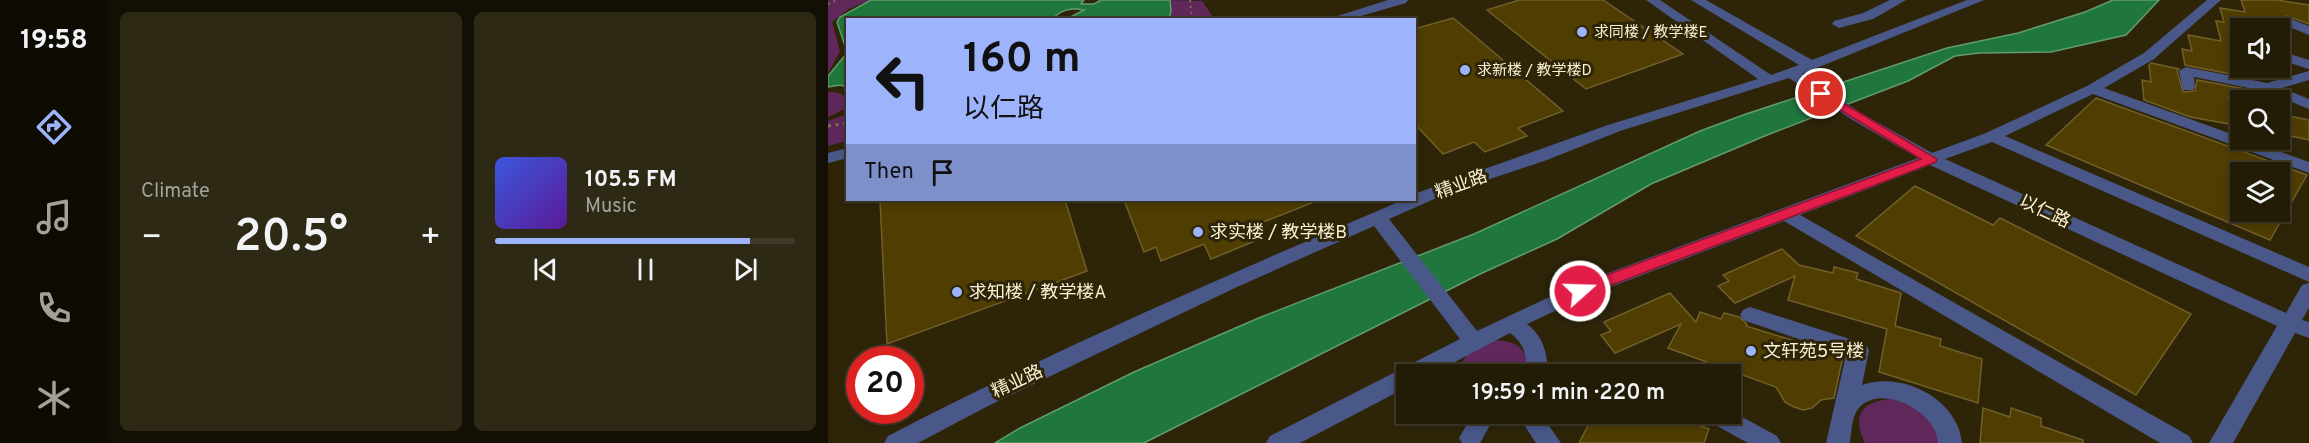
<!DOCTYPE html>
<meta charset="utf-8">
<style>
body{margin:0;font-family:Overpass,"Noto Sans SC",sans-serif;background:#2e2915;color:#f1f3f6;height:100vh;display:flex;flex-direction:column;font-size:22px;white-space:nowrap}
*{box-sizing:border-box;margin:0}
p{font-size:20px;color:#a2a19b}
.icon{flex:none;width:33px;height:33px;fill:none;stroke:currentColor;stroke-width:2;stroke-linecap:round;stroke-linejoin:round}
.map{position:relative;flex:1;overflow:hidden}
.side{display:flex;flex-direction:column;gap:12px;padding:12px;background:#130f04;width:720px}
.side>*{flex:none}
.hud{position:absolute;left:18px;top:18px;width:570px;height:183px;border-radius:0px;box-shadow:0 3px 9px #0003,0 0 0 2px #3f3a28;background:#9db4fd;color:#111;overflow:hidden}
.controls{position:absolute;left:1402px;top:18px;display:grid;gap:12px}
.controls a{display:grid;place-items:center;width:60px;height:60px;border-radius:0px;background:#221c07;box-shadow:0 3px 9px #0003,0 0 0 2px #3f3a28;font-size:30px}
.speed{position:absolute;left:18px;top:346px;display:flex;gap:12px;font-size:30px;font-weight:700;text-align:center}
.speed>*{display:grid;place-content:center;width:78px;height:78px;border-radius:50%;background:#221c07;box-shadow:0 3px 9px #0003,0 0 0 2px #3f3a28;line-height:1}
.speed .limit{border:9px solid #d22;background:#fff;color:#111}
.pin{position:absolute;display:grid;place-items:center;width:51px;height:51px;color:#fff;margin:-26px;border:3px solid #fff;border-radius:50%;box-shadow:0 2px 6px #0007}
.me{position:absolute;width:66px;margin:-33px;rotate:70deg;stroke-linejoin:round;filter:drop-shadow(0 0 4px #0008)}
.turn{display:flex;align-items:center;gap:21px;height:126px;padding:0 18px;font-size:27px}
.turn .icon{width:78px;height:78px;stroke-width:2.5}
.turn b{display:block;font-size:42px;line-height:51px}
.then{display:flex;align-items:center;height:57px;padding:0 18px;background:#0003;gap:12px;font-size:22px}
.big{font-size:45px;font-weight:600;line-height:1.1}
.side .card{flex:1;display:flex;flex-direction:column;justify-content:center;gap:9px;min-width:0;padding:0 21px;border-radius:9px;background:#2e2915}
.song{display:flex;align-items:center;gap:18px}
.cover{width:72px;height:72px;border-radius:9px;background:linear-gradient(135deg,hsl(230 70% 55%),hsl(270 70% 35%))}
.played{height:6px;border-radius:3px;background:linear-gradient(90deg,#9db4fd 85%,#3f3a28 85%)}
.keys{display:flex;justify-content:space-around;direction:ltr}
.heat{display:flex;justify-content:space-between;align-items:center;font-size:33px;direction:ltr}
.side .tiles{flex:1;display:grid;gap:12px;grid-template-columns:repeat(2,1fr)}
.trip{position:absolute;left:568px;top:364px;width:345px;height:60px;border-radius:0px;background:#221c07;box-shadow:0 3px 9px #0003,0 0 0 2px #3f3a28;font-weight:600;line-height:60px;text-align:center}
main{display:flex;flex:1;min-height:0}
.menu{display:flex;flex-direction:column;width:108px;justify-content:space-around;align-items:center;background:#0e0b03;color:#a2a19b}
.menu .icon{width:42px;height:42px}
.menu .selected{color:#9db4fd}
.menu b{font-size:27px;color:#f1f3f6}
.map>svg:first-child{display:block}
</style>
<main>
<nav class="menu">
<b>19:58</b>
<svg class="icon selected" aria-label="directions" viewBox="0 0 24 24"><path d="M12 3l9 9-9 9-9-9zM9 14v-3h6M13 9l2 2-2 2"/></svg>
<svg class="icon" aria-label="music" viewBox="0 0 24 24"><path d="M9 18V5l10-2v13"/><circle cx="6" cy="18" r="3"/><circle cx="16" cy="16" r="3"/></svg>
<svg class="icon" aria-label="phone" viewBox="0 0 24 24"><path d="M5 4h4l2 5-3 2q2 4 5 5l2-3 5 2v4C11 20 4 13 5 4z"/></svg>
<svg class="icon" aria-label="climate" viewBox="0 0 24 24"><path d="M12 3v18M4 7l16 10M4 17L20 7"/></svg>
</nav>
<section class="side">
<div class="tiles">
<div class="card"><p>Climate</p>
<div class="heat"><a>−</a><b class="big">20.5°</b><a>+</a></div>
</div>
<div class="card">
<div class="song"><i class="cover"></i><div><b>105.5 FM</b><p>Music</p></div></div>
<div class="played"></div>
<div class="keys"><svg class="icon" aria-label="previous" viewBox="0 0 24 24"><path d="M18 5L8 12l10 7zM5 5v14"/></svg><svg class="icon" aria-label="pause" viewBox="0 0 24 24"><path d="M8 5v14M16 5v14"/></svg><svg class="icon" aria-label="next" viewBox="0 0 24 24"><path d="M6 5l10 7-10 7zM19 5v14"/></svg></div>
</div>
</div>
</section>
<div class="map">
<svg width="1481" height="443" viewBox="0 0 1481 443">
<rect width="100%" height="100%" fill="#2e2509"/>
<g fill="#60275b">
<path d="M0 0H42L21 9 4 22 12 51 0 73Z"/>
<path d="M342 0 374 1 385 17 377 19 341 20Z"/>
<path d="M0 92C12 92 20 94 19 108L0 117Z"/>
<path d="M19 114V141L0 146V121Z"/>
<path d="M665 340C692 341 700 349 699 375H634C629 354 650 348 665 340Z"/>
<path d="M1061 399C1087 404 1105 417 1111 443H1037C1024 417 1032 402 1061 399Z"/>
</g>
<g fill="#20773e" stroke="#629c6c" stroke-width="1.5">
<path d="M43 0H256L253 4H266L273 0H342L343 11 341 20 239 19 256 10C242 7 233 10 223 20H20L19 52 9 22 12 17Z"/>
<path d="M1285 0H1331L1298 35 1223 52 1151 53 1127 56 1080 81 939 135 823 184 729 239 652 274 316 443H167L192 428 306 372 433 317 646 234 872 131 918 114 1119 48 1190 33 1257 12Z"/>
<path d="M19 53V87L12 85 0 87V76Z"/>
</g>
<g fill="#4f3d01" stroke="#715f2a" stroke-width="1.5" fill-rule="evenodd">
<path d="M691 0H775L855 54 758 89 659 10Z"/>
<path d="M1413 0H1449L1481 5V24L1459 16 1431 23 1428 28H1413V76L1357 65 1354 49 1364 51 1360 35 1393 41 1388 21 1396 22 1392 8 1417 12Z"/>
<path d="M625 18 630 22 735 111 690 128 699 136 657 152 646 142 615 154 586 123V29Z"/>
<path d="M1323 63 1351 69 1349 71 1355 92 1367 91 1369 80 1412 88 1402 92 1400 97 1404 101H1413V126L1362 117 1316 100 1314 80 1323 82 1321 65Z"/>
<path d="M1268 98 1479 175 1442 240 1218 145ZM1413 172H1452V212H1413Z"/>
<path d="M1452 114 1481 120V140L1454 134Z"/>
<path d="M1087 186 1165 225 1172 218 1363 314 1308 395 1028 236Z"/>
<path d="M52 200H237L259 271 59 344Z"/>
<path d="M296 200H491L428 225 434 238 383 259 376 244 333 261 328 247 316 252Z"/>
<path d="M954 249 971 265 1005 273 1006 267 1030 273 1028 279 1073 293 1067 326 1113 339 1112 346 1154 359 1150 403 1051 372 1059 329 960 300 967 276 907 303 890 286 901 281 895 275Z"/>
<path d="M842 293 868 322 872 312 893 319 896 313 911 317 919 324 918 326 1015 356 1006 398 993 400 984 408 975 410 966 407 957 402 948 387 840 348 853 324 787 353 773 335 783 331 776 322Z"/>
<path d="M1155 408 1182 417 1183 408 1213 418V426L1255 440V443H1152Z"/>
<path d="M766 414H840L881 429 876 443H751Z"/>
</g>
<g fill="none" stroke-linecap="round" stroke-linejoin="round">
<g stroke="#7a7155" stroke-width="2" stroke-dasharray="2 4" stroke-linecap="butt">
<path d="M362 0 364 20"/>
<path d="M0 4 9 0"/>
</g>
<path stroke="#7a7155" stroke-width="3" stroke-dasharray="3 4.5" stroke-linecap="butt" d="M0 126 20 123"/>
<g fill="#4a5889" fill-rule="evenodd">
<path d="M560 0H580L578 3 519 20H497Z"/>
<path d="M818 0H832L943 75 971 65 863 0H878L984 60 1139 0H1156L974 74 1033 113 1104 153 1158 133 1259 86 1316 53 1379 0H1393L1326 59 1276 88 1481 162V173L1265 94 1177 136 1481 267V282L1164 142 1117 159 1458 313 1474 285 1481 283V308L1474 320 1481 322V338L1467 333 1405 443H1381L1449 326 1102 165 972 215 1361 436 1365 443H1332L956 221 759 296 699 324C716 337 720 355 720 375H698C699 356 697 344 682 333L602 375H579V387L472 443H438L442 436 632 339 546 226 409 287 160 406 90 443H56L60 436C228 349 401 274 575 200H586V194L780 125 930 79ZM961 78 1023 119 1090 158 745 286 649 331 561 219 620 193 719 160 792 131Z"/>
<path d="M1062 0H1078L1045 19 1011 28 1004 24 1006 21 1035 13Z"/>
<path d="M1460 18 1481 26V35L1459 26 1430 28 1432 25Z"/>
<path d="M1452 51 1481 60V69L1452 60Z"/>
<path d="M1358 67 1439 83 1481 71V80L1454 88 1481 99V109L1439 92 1409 100 1404 99 1402 96 1404 93 1421 88 1366 77 1367 87 1365 90H1355L1351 71Z"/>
<path d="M20 148V158L0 163V153Z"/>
<path d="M922 307 1037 344 1041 350 1034 385C1074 371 1130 399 1134 443H1110C1109 413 1059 386 1035 404 1023 413 1024 430 1022 443H998L1018 355 915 320 912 315 915 310Z"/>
<path d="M903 411 949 436 953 443H920L880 421 877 414H903Z"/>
<path d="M645 414H668L652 443H634L631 438Z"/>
<path d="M689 414H713L733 443H708Z"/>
</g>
</g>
<path fill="#e11d48" stroke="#92132f" stroke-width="1.5" d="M993 90 1109 159 1108 162 757 295H746L744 291 746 287 1093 159 989 96 987 94Z"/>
<g fill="#9db4fd" stroke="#2e2509" stroke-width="2">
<circle cx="754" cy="32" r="6"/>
<circle cx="637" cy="70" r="6"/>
<circle cx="370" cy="232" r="6"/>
<circle cx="129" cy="292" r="6"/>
<circle cx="923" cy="351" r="6"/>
</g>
<g text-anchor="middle" stroke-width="6" stroke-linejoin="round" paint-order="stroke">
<g font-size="15" fill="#fbf1d6" stroke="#2e2509" text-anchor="start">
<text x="766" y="37">求同楼 / 教学楼E</text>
<text x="649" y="75">求新楼 / 教学楼D</text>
</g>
<g font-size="18" fill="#fbf1d6" stroke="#2e2509">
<text transform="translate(633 184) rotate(-20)" y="6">精业路</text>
<text transform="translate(1217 211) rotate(25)" y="6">以仁路</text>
<text transform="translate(189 381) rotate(-25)" y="6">精业路</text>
</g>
<g font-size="18" fill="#fbf1d6" stroke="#2e2509" text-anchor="start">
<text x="382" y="238">求实楼 / 教学楼B</text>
<text x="141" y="298">求知楼 / 教学楼A</text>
<text x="935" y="357">文轩苑5号楼</text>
</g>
</g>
</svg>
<div class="controls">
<a><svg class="icon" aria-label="sound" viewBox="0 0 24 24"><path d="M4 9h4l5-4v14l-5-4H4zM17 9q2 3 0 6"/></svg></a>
<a><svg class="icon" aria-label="search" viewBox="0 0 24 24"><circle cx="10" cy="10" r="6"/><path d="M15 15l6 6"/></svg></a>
<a><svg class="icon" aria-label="layers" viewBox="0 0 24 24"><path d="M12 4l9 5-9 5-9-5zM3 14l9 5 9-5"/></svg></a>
</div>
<div class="speed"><div class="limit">20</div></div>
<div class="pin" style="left:993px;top:94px;background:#d93025"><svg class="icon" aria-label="arrive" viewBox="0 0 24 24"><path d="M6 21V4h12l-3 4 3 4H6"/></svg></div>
<svg class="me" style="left:752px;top:291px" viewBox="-20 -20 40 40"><circle r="17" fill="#e11d48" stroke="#fff" stroke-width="3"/><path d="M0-11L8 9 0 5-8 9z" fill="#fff"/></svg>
<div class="trip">19:59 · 1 min · 220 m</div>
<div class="hud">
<div class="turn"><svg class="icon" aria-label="left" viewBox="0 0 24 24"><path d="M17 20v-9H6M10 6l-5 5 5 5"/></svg><div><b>160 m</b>以仁路</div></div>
<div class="then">Then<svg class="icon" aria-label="arrive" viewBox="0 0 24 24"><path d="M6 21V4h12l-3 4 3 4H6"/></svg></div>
</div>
</div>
</main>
